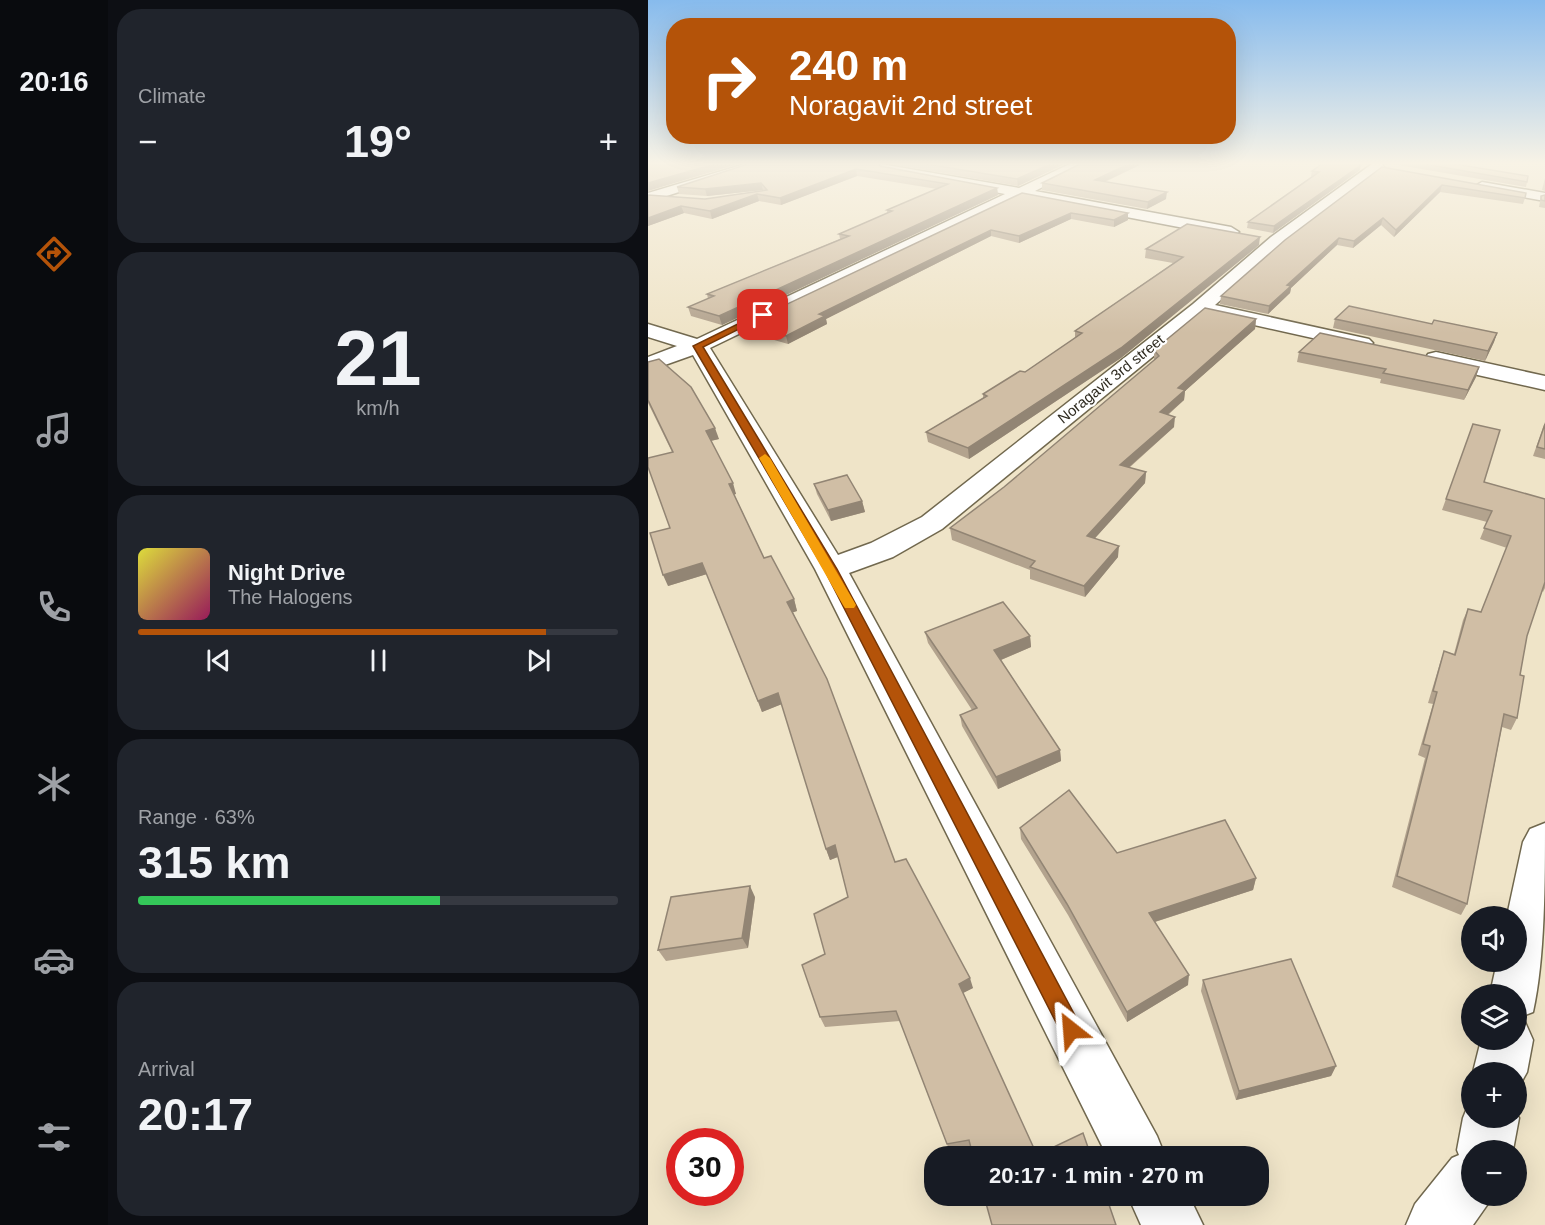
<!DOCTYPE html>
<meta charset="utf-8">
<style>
body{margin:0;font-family:Helvetica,sans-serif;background:#20242c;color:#f1f3f6;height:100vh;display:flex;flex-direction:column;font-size:22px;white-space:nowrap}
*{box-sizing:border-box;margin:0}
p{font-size:20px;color:#9ea1a6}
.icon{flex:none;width:33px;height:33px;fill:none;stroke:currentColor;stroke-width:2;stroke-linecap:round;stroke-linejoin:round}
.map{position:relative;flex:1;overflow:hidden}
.panel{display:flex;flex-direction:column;gap:9px;padding:9px;background:#0d0f14;width:540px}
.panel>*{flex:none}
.guide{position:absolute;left:18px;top:18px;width:570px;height:126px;border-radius:24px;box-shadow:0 6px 24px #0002;background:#b45309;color:#fff;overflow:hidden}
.tools{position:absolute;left:813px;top:906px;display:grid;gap:12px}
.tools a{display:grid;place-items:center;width:66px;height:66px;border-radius:50%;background:#171b24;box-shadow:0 6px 24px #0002;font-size:30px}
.speed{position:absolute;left:18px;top:1128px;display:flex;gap:12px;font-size:30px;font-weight:700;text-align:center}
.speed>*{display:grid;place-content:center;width:78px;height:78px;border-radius:50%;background:#171b24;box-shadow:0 6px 24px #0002;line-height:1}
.speed .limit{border:9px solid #d22;background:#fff;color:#111}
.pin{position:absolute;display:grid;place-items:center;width:51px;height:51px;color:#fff;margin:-26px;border-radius:12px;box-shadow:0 3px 9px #0006}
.me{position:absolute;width:66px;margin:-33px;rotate:332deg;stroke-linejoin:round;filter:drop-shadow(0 0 4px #0008)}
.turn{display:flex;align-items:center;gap:21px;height:126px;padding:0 24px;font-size:27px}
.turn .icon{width:78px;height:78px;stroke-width:2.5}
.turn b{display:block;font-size:42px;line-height:51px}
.big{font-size:45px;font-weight:800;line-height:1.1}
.panel .tile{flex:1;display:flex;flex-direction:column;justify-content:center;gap:9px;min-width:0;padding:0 21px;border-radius:24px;background:#20242c}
.panel .dial{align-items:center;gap:0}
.dial b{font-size:78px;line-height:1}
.song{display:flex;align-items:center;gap:18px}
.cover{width:72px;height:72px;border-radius:9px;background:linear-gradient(135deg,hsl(60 70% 55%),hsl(330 70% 35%))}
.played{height:6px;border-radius:3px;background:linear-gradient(90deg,#b45309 85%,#363941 85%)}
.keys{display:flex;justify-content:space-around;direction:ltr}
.heat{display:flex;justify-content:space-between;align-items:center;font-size:33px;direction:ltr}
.charge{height:9px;border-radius:4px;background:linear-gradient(90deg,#34c759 63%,#363941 0)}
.trip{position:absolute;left:276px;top:1146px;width:345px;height:60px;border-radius:24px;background:#171b24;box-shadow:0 6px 24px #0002;font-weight:800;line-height:60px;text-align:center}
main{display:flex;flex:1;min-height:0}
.tabs{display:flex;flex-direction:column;width:108px;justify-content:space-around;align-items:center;background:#090b0e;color:#9ea1a6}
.tabs .icon{width:42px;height:42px}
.tabs .on{color:#b45309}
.tabs b{font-size:27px;color:#f1f3f6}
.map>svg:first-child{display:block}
</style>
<main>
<nav class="tabs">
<b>20:16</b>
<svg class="icon on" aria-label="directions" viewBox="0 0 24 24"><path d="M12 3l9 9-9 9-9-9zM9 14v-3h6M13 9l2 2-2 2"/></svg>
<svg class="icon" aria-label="music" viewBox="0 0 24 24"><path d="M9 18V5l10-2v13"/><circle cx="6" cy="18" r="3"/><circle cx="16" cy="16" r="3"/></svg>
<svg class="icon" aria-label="phone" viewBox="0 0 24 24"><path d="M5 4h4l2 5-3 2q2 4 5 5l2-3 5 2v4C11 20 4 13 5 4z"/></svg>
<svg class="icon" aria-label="climate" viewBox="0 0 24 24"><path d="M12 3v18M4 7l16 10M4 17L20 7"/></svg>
<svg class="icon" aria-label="car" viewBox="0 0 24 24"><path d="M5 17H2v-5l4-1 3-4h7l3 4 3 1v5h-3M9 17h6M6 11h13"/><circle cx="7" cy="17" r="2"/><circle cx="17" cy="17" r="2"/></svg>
<svg class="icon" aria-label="filters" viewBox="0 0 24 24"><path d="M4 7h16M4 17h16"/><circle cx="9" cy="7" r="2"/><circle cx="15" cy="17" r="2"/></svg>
</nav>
<section class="panel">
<div class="tile"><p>Climate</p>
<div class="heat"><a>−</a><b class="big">19°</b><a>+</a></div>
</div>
<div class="tile dial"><b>21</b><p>km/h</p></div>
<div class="tile">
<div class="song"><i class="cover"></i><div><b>Night Drive</b><p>The Halogens</p></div></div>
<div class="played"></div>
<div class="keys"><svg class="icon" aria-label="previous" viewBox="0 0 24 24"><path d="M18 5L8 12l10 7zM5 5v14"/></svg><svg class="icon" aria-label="pause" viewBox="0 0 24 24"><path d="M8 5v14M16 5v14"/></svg><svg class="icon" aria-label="next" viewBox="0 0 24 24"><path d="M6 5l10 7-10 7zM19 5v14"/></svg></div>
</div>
<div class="tile"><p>Range · 63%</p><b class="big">315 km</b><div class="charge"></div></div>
<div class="tile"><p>Arrival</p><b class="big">20:17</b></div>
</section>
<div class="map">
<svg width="897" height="1225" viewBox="0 0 897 1225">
<rect width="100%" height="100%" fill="#efe4c8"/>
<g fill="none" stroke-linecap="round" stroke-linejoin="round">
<defs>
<g id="minor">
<path d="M104 162H124L0 202V193Z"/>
<path d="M426 162H443L387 191 583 227 591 232 583 237 374 197 62 348 190 555 223 543 274 517 545 304 623 237 724 164H734L736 167 635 245 567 305 721 339 725 343 721 347 714 349 557 314 294 529 245 557 201 573 509 1136 517 1156H459L167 569 45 355 0 371V357L29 346 0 337V324L49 339 357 194 238 171 233 170V164L371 188Z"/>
<path d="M834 182 897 193V201L829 189 827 186Z"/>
<path d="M788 352 897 376V390L780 364 777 359 780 354Z"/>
<path d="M897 823C897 880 897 959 885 1012L869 1018 877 1022 885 1040 879 1072 868 1092V1072H825L833 1040H868V994H842L849 962H868V916H859L875 842 882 829Z"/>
<path d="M823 1098 824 1118H868V1113L871 1118 865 1150H824V1196H846L844 1198 825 1225H758L767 1204 804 1158 811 1155 809 1150 815 1118Z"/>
<path d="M480 1196H541L555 1225H493Z"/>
</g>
</defs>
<use href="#minor" stroke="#71684e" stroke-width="3"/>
<use href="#minor" fill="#fff" fill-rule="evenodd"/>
</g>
<g fill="#b3a38e">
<path d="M106 162H421L370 186 232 162V166L349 188 350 195 74 325 43 316 40 307 60 299 59 294 192 239 191 234 239 213V210L289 189 209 176 133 205 111 201 64 219 36 213 0 226V195L57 199 115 191V190L59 196 31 194 29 187Z"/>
<path d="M436 162H498L457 182 518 199 499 209 394 190V183Z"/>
<path d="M733 162H795L879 182 878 187Z"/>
<path d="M734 167 877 198 875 204 792 192 746 237 733 225 705 248 689 245 643 288 642 293 620 314 572 304 573 296Z"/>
<path d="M712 170 625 233 599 228 600 222 664 176H663L664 171Z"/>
<path d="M897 178V191L894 190Z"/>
<path d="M374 193 480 220 466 227 423 219 371 243 343 236 178 319 179 324 140 344 99 332 97 324Z"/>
<path d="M897 195V208L891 207 893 196Z"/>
<path d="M611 245 473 358 321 459 280 442 278 432 335 398V394L377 372 427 338V331L525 263 497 258 498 249Z"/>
<path d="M608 319 607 329 537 391 536 400 520 415 526 427 481 468 498 472 497 483 447 538 470 557 437 597 382 579V570L304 540 302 528 356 487 506 360V350Z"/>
<path d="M687 319 784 324 849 333 846 342 837 361 685 328Z"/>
<path d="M651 352 831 367 828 377 816 400 732 383 733 379 649 362Z"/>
<path d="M0 362 71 439 63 441 88 494H86L116 558 146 599 149 611 145 612 247 862 325 988 315 993 389 1155 443 1156H325L323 1149 302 1152 252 1021 177 1027 172 1017 177 954 200 897 190 857 182 860 178 849 134 704 114 712 59 574 20 586 24 452 0 403Z"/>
<path d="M897 422V459L885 456Z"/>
<path d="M836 482 897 499V588L895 592 894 591 879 636 872 675 869 718 863 730 854 727 819 904 813 915 744 887 777 758 770 755 785 704 780 703 792 663 796 651 806 654 815 620 820 609 833 612 859 548 832 539 839 522 794 510 798 499Z"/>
<path d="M166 484 214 501 217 512 183 521 169 494Z"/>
<path d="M277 632 382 636 383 647 353 660 412 750 413 761 350 789 314 726 312 715 324 710 280 643Z"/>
<path d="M372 828 469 853 608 878 605 890 507 922 540 985 479 1022 420 915 373 839Z"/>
<path d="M107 897 100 948 18 961 10 950Z"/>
<path d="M555 980 688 1066 683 1076 588 1100 553 991Z"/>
</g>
<g fill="#928574">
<path d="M74 162H97L0 191V183Z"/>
<path d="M407 162H421L370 186 369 179Z"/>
<path d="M485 162H498L447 186V180Z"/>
<path d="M713 165 712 170 625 233 626 226Z"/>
<path d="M208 169 209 176 133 205 132 198Z"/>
<path d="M113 183 115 190 59 196 57 189Z"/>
<path d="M794 185 792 192 746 237 748 230Z"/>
<path d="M349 188 350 195 74 325 71 316Z"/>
<path d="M519 192 518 199 499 209 500 202Z"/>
<path d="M109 194 111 201 64 219 62 211Z"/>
<path d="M33 206 36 213 0 226V218Z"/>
<path d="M423 213V219L371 243V236Z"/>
<path d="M480 213V220L466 227V220Z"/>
<path d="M735 218 733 225 705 248 706 241Z"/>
<path d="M343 230V236L178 319 179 324 140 344 138 336 171 314Z"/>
<path d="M612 237 611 245 473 358 321 459 320 448Z"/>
<path d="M691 238 689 245 643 288 642 293 620 314 621 306 639 285Z"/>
<path d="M608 319 607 329 537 391 536 400 511 422 512 412 530 388Z"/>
<path d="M849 333 846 342 837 361 840 351Z"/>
<path d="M831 367 828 377 816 400 820 390Z"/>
<path d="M527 417 526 427 471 476 472 465Z"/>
<path d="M67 428 71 439 62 441 58 431Z"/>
<path d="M498 472 497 483 439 547V536Z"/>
<path d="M85 483 88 494 85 495 81 484Z"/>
<path d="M214 501 217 512 183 521 180 510Z"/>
<path d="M471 546 470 557 437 597 436 586Z"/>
<path d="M54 563 59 574 20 586 15 575Z"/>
<path d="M146 599 149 611 143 613 139 602Z"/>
<path d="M382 636 383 647 348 662 346 650Z"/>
<path d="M130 693 134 704 114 712 110 701Z"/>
<path d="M412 750 413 761 350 789 348 777Z"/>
<path d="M187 845 192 856 182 860 178 849Z"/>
<path d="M608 878 605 890 500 924 501 913Z"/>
<path d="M102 886 107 897 100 948 94 938Z"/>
<path d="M541 975 540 985 479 1022V1012Z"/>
<path d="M322 978 325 988 313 994 311 984Z"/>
<path d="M688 1066 683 1076 588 1100 591 1091Z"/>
</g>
<g fill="#d0bea5" stroke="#928574" stroke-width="1.5">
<path d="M0 162H74L0 183Z"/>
<path d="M106 162H231L232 166 349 188 71 316 40 307 66 296 59 294 201 236 191 234 244 211 239 210 300 184 208 169 132 198 109 194 62 211 33 206 0 218V195L57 199 119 190 113 183 57 189 29 187Z"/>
<path d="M266 162H407L369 179Z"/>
<path d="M436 162H485L447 180 519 192 500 202 394 183Z"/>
<path d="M677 162H702L703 163 713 165 626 226 600 222 671 172 664 171Z"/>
<path d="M765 162H795L880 176 879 182Z"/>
<path d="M734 167 878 193 877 198 794 185 748 230 735 218 706 241 691 238 639 285 643 286 621 306 573 296 637 240Z"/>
<path d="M374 193 480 213 466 220 423 213 371 236 343 230 171 314 177 316 138 336 97 324Z"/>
<path d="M897 195V201L893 200V196Z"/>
<path d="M539 224 612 237 473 348 320 448 278 432 339 396 335 394 372 371 377 372 434 333 427 331 535 257 498 249Z"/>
<path d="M701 306 784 324 786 320 849 333 840 351 687 319Z"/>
<path d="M557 308 608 319 530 388 537 390 512 412 527 417 472 465 498 472 439 536 471 546 436 586 382 567 387 561 302 528 356 487 511 356 506 350Z"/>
<path d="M672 333 831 367 820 390 735 373 738 369 651 352Z"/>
<path d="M11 359 43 387 67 428 58 431 85 483 81 484 116 558 123 556 146 599 139 602 179 679 247 862 258 859 322 978 311 984 389 1155 435 1133 443 1156H325L321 1140 299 1144 248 1011 172 1017 154 965 177 954 166 914 200 897 187 845 178 849 130 693 110 701 54 563 15 575 2 533 22 528 0 467V458L25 452 0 400V362Z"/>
<path d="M825 424 852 430 836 482 897 499V582L879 636 872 675 876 676 869 718 856 714 819 904 749 876 782 746 775 744 789 692 785 691 796 651 807 655 820 609 833 612 863 536 836 528 844 511 798 499Z"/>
<path d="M897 424V449L889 447Z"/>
<path d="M199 475 214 501 180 510 166 484Z"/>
<path d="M355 602 382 636 346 650 412 750 348 777 312 715 329 708 277 632Z"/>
<path d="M421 790 469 853 577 820 608 878 501 913 541 975 479 1012 419 904 372 828Z"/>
<path d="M102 886 94 938 10 950 23 897Z"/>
<path d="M643 959 688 1066 591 1091 555 980Z"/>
<path d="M336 1196H458L468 1225H344Z"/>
</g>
<linearGradient id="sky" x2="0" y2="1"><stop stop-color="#87bbed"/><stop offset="0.49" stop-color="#f8f3e6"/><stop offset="1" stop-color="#f8f3e6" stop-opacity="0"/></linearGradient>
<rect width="897" height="333" fill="url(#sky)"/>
<path fill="#b45309" stroke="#753606" stroke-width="1.5" d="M112 313 119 315 55 347 189 569 431 1023 434 1030 431 1038 423 1041 416 1038 176 569 45 346Z"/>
<path fill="#f59e0b" d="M117 454 122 458 208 605 206 608H197L195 605 111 458Z"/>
<g text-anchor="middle" stroke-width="4.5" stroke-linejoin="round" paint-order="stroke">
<g font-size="15" fill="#2f2b20" stroke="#fff">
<text transform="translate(463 379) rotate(-39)" y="5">Noragavit 3rd street</text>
</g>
</g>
</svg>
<div class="tools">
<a><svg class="icon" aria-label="sound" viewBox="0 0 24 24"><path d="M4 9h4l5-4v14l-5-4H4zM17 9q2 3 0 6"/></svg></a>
<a><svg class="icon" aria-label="layers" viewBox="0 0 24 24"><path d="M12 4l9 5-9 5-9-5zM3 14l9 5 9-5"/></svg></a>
<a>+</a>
<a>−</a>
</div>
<div class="speed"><div class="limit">30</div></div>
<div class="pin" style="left:115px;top:315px;background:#d93025"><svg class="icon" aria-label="arrive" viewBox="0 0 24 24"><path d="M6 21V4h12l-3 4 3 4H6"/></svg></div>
<svg class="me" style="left:423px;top:1030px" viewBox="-20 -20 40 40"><path d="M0-17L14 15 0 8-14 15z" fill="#b45309" stroke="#fff" stroke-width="4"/></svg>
<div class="trip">20:17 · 1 min · 270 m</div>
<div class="guide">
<div class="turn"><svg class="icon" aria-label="right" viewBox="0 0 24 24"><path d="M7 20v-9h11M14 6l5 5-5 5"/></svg><div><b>240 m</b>Noragavit 2nd street</div></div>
</div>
</div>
</main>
